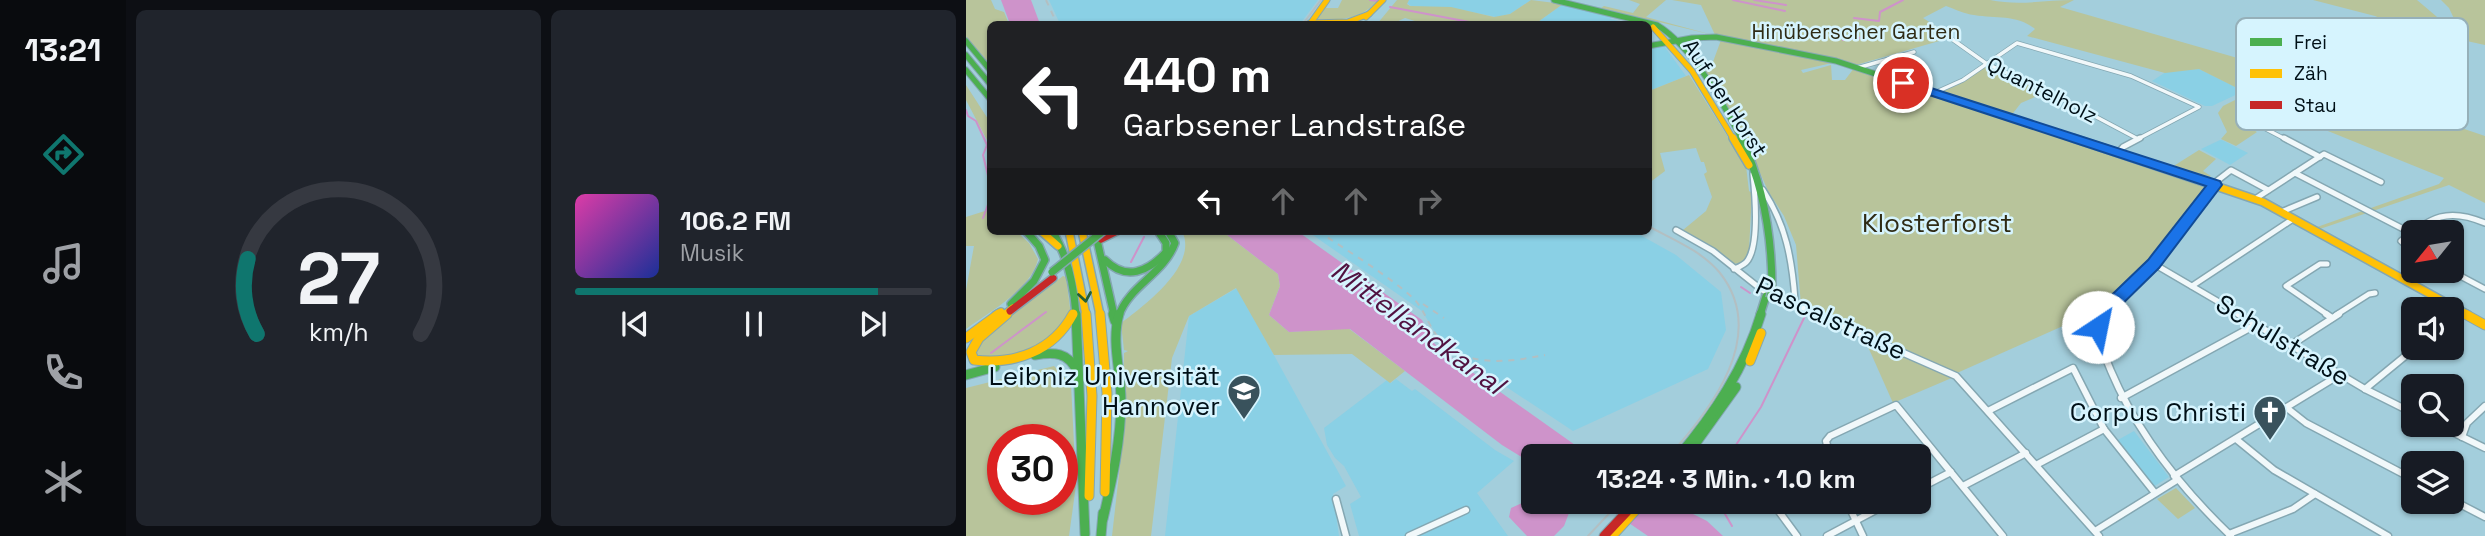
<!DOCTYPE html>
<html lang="de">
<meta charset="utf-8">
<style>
body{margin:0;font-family:"Space Grotesk",sans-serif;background:#20242c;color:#f1f3f6;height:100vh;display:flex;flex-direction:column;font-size:26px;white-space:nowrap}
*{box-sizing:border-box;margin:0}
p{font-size:23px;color:#9ea1a6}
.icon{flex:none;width:38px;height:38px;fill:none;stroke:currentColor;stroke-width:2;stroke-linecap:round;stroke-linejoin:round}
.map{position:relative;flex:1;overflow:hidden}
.sheet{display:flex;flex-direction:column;gap:10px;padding:10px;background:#0d0f14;width:840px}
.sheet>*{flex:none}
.banner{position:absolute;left:21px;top:21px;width:665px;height:214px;border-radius:10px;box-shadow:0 2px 5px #0004;background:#202124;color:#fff;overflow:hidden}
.needle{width:46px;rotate:240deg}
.fabs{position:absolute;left:1435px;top:220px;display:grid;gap:14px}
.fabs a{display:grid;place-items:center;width:63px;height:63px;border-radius:10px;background:#171b24;box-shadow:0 2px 5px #0004;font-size:35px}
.speed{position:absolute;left:21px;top:424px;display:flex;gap:14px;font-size:35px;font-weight:700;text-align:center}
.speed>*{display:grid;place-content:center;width:91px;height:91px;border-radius:50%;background:#171b24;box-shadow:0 2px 5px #0004;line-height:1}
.speed .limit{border:10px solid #d22;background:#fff;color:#111}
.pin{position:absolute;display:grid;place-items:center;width:60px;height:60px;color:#fff;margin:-30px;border:4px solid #fff;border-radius:50%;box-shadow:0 2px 7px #0007}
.me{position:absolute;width:77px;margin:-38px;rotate:34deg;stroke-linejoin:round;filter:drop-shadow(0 0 5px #0008)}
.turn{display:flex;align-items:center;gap:24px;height:147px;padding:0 21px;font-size:32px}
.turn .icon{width:91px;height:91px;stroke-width:2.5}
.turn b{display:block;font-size:49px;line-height:60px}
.lanes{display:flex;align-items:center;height:66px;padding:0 21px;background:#0003;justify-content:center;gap:35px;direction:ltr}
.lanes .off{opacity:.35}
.sheet .tile{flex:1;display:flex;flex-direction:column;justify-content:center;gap:10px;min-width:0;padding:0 24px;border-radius:10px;background:#20242c}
.sheet .dial{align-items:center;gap:0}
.dial svg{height:182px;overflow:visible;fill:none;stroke:#363941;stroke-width:7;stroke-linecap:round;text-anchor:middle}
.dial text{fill:#f1f3f6;stroke:none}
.song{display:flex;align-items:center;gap:21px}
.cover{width:84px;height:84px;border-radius:10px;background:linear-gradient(135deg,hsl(320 70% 55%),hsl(230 70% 35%))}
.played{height:7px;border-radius:4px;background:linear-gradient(90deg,#0f766e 85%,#363941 85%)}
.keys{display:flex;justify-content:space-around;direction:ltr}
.sheet .tiles{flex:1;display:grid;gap:10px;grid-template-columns:repeat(2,1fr)}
.trip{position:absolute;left:555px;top:444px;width:410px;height:70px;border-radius:10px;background:#171b24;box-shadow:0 2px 5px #0004;font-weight:700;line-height:70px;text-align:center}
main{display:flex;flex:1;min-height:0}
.dock{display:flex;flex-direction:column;width:126px;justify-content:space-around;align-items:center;background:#090b0e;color:#9ea1a6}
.dock .icon{width:49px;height:49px}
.dock .active{color:#0f766e}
.dock b{font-size:32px;color:#f1f3f6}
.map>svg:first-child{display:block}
</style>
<main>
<nav class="dock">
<b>13:21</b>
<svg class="icon active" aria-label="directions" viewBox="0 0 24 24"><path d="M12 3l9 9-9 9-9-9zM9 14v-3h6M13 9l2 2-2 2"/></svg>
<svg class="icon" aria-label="music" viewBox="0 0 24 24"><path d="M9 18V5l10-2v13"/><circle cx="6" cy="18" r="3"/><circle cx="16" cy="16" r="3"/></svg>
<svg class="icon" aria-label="phone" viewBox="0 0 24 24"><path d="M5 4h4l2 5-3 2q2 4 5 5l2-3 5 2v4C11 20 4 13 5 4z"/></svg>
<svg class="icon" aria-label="climate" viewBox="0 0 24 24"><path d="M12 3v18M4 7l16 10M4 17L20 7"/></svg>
</nav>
<section class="sheet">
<div class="tiles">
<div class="tile dial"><svg viewBox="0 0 100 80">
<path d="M14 69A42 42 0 1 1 86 69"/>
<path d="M14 69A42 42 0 0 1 10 36" stroke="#0f766e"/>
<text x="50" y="56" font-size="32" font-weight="700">27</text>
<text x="50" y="72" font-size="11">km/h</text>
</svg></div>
<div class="tile">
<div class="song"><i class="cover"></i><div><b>106.2 FM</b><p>Musik</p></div></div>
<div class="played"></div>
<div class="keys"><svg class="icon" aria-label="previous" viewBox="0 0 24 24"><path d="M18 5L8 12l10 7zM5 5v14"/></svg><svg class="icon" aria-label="pause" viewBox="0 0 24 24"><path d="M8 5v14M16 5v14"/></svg><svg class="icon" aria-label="next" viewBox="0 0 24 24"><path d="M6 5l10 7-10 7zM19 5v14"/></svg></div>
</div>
</div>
</section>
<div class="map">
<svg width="1519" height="536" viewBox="0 0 1519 536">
<rect width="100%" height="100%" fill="#a3cedc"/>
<g fill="#8ad0e5">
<path d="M83 0H352L334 24H94Z"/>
<path d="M443 0H565L544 14 530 17 496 10 445 6 441 3Z"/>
<path d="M597 4 646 17 644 19 667 24H569Z"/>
<path d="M698 46 720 76 683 91V49Z"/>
<path d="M1233 69 1278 91 1246 106H1239L1186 81 1200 72Z"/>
<path d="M1254 140H1256L1282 153 1264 165 1235 149Z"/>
<path d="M341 231H667L710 255 755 292 760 330 742 369 607 431 477 345 456 311Z"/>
<path d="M271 288 380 486 367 494 373 536H199L223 316Z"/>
<path d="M430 379 446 391 449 389 529 450 548 461 511 493 542 536H393L384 504 395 497 378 466 369 458 361 445 358 428 421 380 425 383Z"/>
<path d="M1168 431 1203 477 1187 487 1150 441Z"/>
</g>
<g fill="#b8c49b" fill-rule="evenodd">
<path d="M0 0H25L29 9 38 12 43 24H24V64L0 37Z"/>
<path d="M363 0 360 8H372L376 0H413C393 20 376 20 349 20Z"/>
<path d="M431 0H443L441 4 444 6 485 7 528 17 544 14 565 0 597 4 569 24H459L439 18 426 24H411Z"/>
<path d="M663 0H700L680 17 747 35 635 8 638 6 667 13 674 4Z"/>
<path d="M706 0H1024C1053 6 1079 0 1108 0L1094 7 1275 59 1292 35 1342 48 1314 79 1327 71 1519 136V203L1483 185 1351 230 1296 199 1298 198 1351 227 1473 184 1478 178 1283 99 1298 109 1275 123 1291 132 1270 146 1255 139 1261 132 1252 113 1257 106 1275 97 1271 95 1277 91 1233 69 1199 73 1061 36 1069 29C1050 14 1031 19 1008 15 998 14 989 9 980 6L957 18 987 37 890 65 750 37 735 5Z"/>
<path d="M1347 0H1451L1477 22 1491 25 1483 8 1475 0H1519V45L1432 26 1409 16Z"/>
<path d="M755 40 866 63 835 70 837 73 865 65 866 80H879L888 68 970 95 999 81 1022 65 1081 92 1055 103 1044 117 1244 184 1186 262 1133 310 991 373 900 331 835 305 830 245 818 216 802 191 777 134 738 70H744Z"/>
<path d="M723 75 780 166 783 191 786 193 783 250 782 257 775 263 766 264 750 249 717 230 740 211 746 197 738 174 741 172 738 162H735L730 148 694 153 699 171 683 183V91Z"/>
<path d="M0 85 24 122V178L23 144 0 100Z"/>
<path d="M1233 150 1250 159 1237 171 1245 176 1242 178 1206 167Z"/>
<path d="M24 204V231H50L63 243 72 259C65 290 24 311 0 329V290L8 246H0V217L22 210Z"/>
<path d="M216 231H256L312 274 314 286 303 315 323 332 382 328 439 371 424 383 386 354 308 355 270 288 223 316 206 358 185 536H146L157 439 158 353 162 351 158 350 155 323C179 305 233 265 216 231Z"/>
<path d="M97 276 100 277 105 316 82 343 34 359 11 356 10 348 20 334Z"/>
<path d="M895 331 988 377 927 403Z"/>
<path d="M88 366 105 384 110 485 103 536H0V388ZM37 439H96V499H37Z"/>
<path d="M1210 488 1229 508 1212 519 1191 499Z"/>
</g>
<g fill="#ce93ca">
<path d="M35 0H65L74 24H44Z"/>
<path d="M256 231H331L456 320 467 342 475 350 626 457H567V464L536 445 384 329 323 332 303 315 314 286 312 274Z"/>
<path d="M567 498V502H590L603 513 598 526 588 536H561L543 517 545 508Z"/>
<path d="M632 502H703L741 521 757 536H682Z"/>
</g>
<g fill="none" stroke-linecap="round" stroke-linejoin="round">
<g stroke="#ce93ca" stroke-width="2">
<path d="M404 0 412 1"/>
<path d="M767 0 819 11"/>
<path d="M788 0 820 5"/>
<path d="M424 7 514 24"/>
<path d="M888 18 913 21 914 12 937 0"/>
<path d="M877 40 900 37"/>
<path d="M0 110 2 116 10 121 21 145 17 155 24 184"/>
<path d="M17 218 24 199"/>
<path d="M165 262 178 237"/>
<path d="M775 287 784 293"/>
<path d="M25 353 80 312"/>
<path d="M762 457 795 407 839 316"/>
<path d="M752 502 766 526"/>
</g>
<defs>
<g id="street-far2">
<path d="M983 37 1021 64 1087 94 1172 139"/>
<path d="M891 68 948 52"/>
<path d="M968 93 997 80 1051 43 1165 76 1233 107 1170 140"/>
<path d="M1298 128 1321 140"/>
</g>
<g id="street-far1">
<path d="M1318 138 1354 157"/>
<path d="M1152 153 1157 147 1174 138"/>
<path d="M1329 173 1445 233"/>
<path d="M1247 184 1265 170 1302 190"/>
<path d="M797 190C820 225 826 259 829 300L825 303"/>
<path d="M1289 199 1358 154 1415 182"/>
<path d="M1315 212 1351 197"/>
<path d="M710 230 747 251 796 290 853 315"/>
<path d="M1447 251 1435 241C1466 217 1481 207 1519 223"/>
<path d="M1188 264 1275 315"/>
<path d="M1361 264H1354L1320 286 1362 315"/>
<path d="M768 269C773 267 779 265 782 260 793 243 789 194 787 174"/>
<path d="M1485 271 1519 289"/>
<path d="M1226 286 1327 219"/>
<path d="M1136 315 1188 264 1249 185"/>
<path d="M1370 315 1403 294 1409 293"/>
<path d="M1489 315 1495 311"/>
</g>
<g id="street">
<path d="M849 314 990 376 1133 536"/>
<path d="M1137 314C1129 334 1137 352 1145 371 1172 435 1215 488 1265 536"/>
<path d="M1272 314 1399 389 1447 413"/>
<path d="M1360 314 1366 318"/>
<path d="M1486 318 1492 314"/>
<path d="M1325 345 1373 314"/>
<path d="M1399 389 1449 348"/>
<path d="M1155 398 1291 324"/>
<path d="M1321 408 1340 423 1447 479"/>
<path d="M1022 411 1107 368 1138 429 1189 493"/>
<path d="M1472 425 1519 448"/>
<path d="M1496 437 1501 423 1519 406"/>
<path d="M1270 439 1308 470 1422 536"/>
<path d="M864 457 860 441 864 436 930 405 1037 536"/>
<path d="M1070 465 1138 429"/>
<path d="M1208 476 1375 374"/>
<path d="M997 486 1060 453"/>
<path d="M952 489 985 472"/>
<path d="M370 499 380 536"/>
<path d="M1486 500 1519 517"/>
<path d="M806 502 831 536"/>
<path d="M881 502 897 536"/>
<path d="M1129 531 1211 480"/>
<path d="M1263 534 1327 509 1349 494"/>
<path d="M443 536 500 510"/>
<path d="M861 536 925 502"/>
</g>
<g id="fast-far2">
<path d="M588 0 691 25C727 47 757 103 776 140"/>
<path d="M0 41 24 70"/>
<path d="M682 46 726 38 750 37 870 61 1112 140"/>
<path d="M0 55 24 84"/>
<path d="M0 70 24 99"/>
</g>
<g id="fast-far1">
<path d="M775 138C798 186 806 236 806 289"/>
<path d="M1107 138 1140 149"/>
<path d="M86 231C102 256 108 286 110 315"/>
<path d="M129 231 148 315"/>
<path d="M139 260C160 281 182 272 200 252V243L192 231"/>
<path d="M45 304 68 281 79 260 73 246 60 231"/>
<path d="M153 315C164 285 198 274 209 243L202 231"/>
<path d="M794 315 800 296"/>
</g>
<g id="fast">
<path d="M110 314 119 534"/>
<path d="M147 314 149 321"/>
<path d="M69 355C88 352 102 352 111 371"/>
<path d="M0 375 29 367"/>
<path d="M724 451 770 387"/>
<path d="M712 457C748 414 779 368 795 314"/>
<path d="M137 519C146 480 155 441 155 400 155 372 145 342 153 314"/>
<path d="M135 536 137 513"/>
</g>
<g id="slow-far2">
<path d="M400 17 417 0"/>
<path d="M344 23 382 22 403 14"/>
<path d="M344 24 361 0"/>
<path d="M687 27 726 71 768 140"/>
</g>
<g id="slow-far1">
<path d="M767 138 783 165"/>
<path d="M1140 149 1297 202 1502 315"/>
<path d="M75 231 92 246"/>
<path d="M103 231 120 315"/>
<path d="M116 231 134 315"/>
<path d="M30 315 35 312"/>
<path d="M39 315 47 308"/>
</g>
<g id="slow">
<path d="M41 314 13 338 5 352 8 360C49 365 87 351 107 314"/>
<path d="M120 314 126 396 123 496"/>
<path d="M134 314 141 393 139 492"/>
<path d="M1499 314 1519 325"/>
<path d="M0 338 33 314"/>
<path d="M784 361 795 333"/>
<path d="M646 536 677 502"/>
</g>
<g id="jam-far1">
<path d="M135 239 151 231"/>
<path d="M44 311 87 278"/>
</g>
<path id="jam" d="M638 536 670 502"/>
</defs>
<use href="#street-far2" stroke="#84a7b2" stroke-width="5"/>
<use href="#street-far1" stroke="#84a7b2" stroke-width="8"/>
<use href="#street" stroke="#84a7b2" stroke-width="9"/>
<use href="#fast-far2" stroke="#84a7b2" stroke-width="7"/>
<use href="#fast-far1" stroke="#84a7b2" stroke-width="10"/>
<use href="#fast" stroke="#84a7b2" stroke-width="11"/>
<use href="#slow-far2" stroke="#84a7b2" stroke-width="7"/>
<use href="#slow-far1" stroke="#84a7b2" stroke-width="10"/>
<use href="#slow" stroke="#84a7b2" stroke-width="11"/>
<use href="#jam-far1" stroke="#84a7b2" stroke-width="10"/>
<use href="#jam" stroke="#84a7b2" stroke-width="11"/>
<use href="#street-far2" stroke="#f1f8fa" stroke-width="3.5"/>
<use href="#street-far1" stroke="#f1f8fa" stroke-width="5"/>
<use href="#street" stroke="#f1f8fa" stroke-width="6"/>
<use href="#fast-far2" stroke="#4caf50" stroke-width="5"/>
<use href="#fast-far1" stroke="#4caf50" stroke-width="7"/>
<use href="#fast" stroke="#4caf50" stroke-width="9"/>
<use href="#slow-far2" stroke="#ffc107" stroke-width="5"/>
<use href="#slow-far1" stroke="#ffc107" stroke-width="7"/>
<use href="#slow" stroke="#ffc107" stroke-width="9"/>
<use href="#jam-far1" stroke="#c62828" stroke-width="7"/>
<use href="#jam" stroke="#c62828" stroke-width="9"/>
<g stroke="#b3bfc2" stroke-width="2">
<path d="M337 24 355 0"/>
<path d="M682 226C706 239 736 251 754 273 803 335 745 410 702 457"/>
<path d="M622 536 654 502"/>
</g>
<g stroke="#b3bfc2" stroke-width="2" stroke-dasharray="6 6" stroke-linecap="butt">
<path d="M80 0 91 24"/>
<path d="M352 231C383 252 417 272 446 297 458 308 462 325 472 337 499 369 543 362 579 355"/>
<path d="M457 304 478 318"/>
</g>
<defs>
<g id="fast-bridge">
<path d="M86 272 137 231"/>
<path d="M804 298 806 289"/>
</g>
</defs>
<use href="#fast-bridge" stroke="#84a7b2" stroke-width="10" stroke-linecap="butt"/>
<use href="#fast-bridge" stroke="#4caf50" stroke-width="7"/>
</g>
<defs><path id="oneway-chevron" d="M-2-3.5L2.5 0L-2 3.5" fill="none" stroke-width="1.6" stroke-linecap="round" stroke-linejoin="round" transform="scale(1.75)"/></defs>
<use stroke="#266034" href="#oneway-chevron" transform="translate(119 297) rotate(81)"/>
<path fill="#1a73e8" stroke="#114b97" stroke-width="2" d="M937 79 1254 181 1256 185 1193 268 1144 316 1138 331H1126L1124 327 1131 309 1182 260 1240 186 933 85 931 83Z"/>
<defs>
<symbol id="university-pin" viewBox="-11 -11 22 30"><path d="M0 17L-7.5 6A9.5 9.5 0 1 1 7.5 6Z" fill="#39525c" stroke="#d6f4fe"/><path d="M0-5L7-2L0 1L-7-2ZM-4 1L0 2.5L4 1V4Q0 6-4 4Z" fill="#fff"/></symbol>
<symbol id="church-pin" viewBox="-11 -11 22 30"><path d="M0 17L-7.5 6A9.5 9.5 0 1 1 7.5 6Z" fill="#39525c" stroke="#d6f4fe"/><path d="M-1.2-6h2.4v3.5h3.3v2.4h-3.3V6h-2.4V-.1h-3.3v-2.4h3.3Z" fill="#fff"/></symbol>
</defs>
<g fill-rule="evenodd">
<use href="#university-pin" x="259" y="372" width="38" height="52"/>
<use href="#church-pin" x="1285" y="393" width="38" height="52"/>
</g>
<g text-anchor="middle" stroke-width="5" stroke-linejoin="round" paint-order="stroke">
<g font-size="21" fill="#2f2b15" stroke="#d6f4fe">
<text x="890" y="39">Hinüberscher Garten</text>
</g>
<g font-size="21" fill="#001017" stroke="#d6f4fe">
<text transform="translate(1076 90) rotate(27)" y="7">Quantelholz</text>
<text transform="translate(759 98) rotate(57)" y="7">Auf der Horst</text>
</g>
<g font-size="26" fill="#2f2b15" stroke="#d6f4fe">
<text x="971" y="232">Klosterforst</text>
</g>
<g font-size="26" fill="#001017" stroke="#d6f4fe">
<text transform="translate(865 318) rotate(25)" y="9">Pascalstraße</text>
<text transform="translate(1317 340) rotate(31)" y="9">Schulstraße</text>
</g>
<g font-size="26" fill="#001017" stroke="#d6f4fe" text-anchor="end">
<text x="254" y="385">Leibniz Universität<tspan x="254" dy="30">Hannover</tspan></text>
<text x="1280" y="421">Corpus Christi</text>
</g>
<g font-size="28" font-style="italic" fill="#511241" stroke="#d6f4fe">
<text transform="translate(452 327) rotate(36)" y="10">Mittellandkanal</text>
</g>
</g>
<rect x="1270" y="18" width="232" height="112" rx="10" fill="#d6f4fe" stroke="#96b0b9" stroke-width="2"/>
<rect x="1284" y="38" width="32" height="8" fill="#4caf50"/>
<rect x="1284" y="69" width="32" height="9" fill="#ffc107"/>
<rect x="1284" y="101" width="32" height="8" fill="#c62828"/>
<g font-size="19" fill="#001017">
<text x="1328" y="49">Frei</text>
<text x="1328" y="80">Zäh</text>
<text x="1328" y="112">Stau</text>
</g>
</svg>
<div class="fabs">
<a><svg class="needle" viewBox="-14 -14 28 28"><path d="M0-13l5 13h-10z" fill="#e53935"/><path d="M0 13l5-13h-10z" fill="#9ea1a6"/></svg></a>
<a><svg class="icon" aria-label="sound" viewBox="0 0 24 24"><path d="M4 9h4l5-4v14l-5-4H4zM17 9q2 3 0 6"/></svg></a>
<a><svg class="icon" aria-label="search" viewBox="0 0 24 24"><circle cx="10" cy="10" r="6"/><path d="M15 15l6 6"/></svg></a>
<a><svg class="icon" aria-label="layers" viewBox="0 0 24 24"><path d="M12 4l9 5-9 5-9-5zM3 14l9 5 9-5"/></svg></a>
</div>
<div class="speed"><div class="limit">30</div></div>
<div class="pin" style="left:937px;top:83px;background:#d93025"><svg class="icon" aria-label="arrive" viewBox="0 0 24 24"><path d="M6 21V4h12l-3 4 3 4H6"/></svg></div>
<svg class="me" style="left:1132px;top:327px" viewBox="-20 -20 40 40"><circle r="19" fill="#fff"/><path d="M0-13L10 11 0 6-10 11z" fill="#1a73e8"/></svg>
<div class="trip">13:24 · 3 Min. · 1.0 km</div>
<div class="banner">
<div class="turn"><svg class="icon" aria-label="left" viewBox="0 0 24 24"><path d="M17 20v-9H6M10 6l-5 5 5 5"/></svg><div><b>440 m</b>Garbsener Landstraße</div></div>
<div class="lanes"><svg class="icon" aria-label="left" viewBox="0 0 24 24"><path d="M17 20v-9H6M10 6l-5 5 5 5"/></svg><svg class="icon off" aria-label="ahead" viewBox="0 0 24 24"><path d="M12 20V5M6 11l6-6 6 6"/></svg><svg class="icon off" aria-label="ahead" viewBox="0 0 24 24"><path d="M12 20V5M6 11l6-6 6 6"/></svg><svg class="icon off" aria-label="right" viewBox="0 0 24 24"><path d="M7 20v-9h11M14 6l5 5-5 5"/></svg></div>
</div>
</div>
</main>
